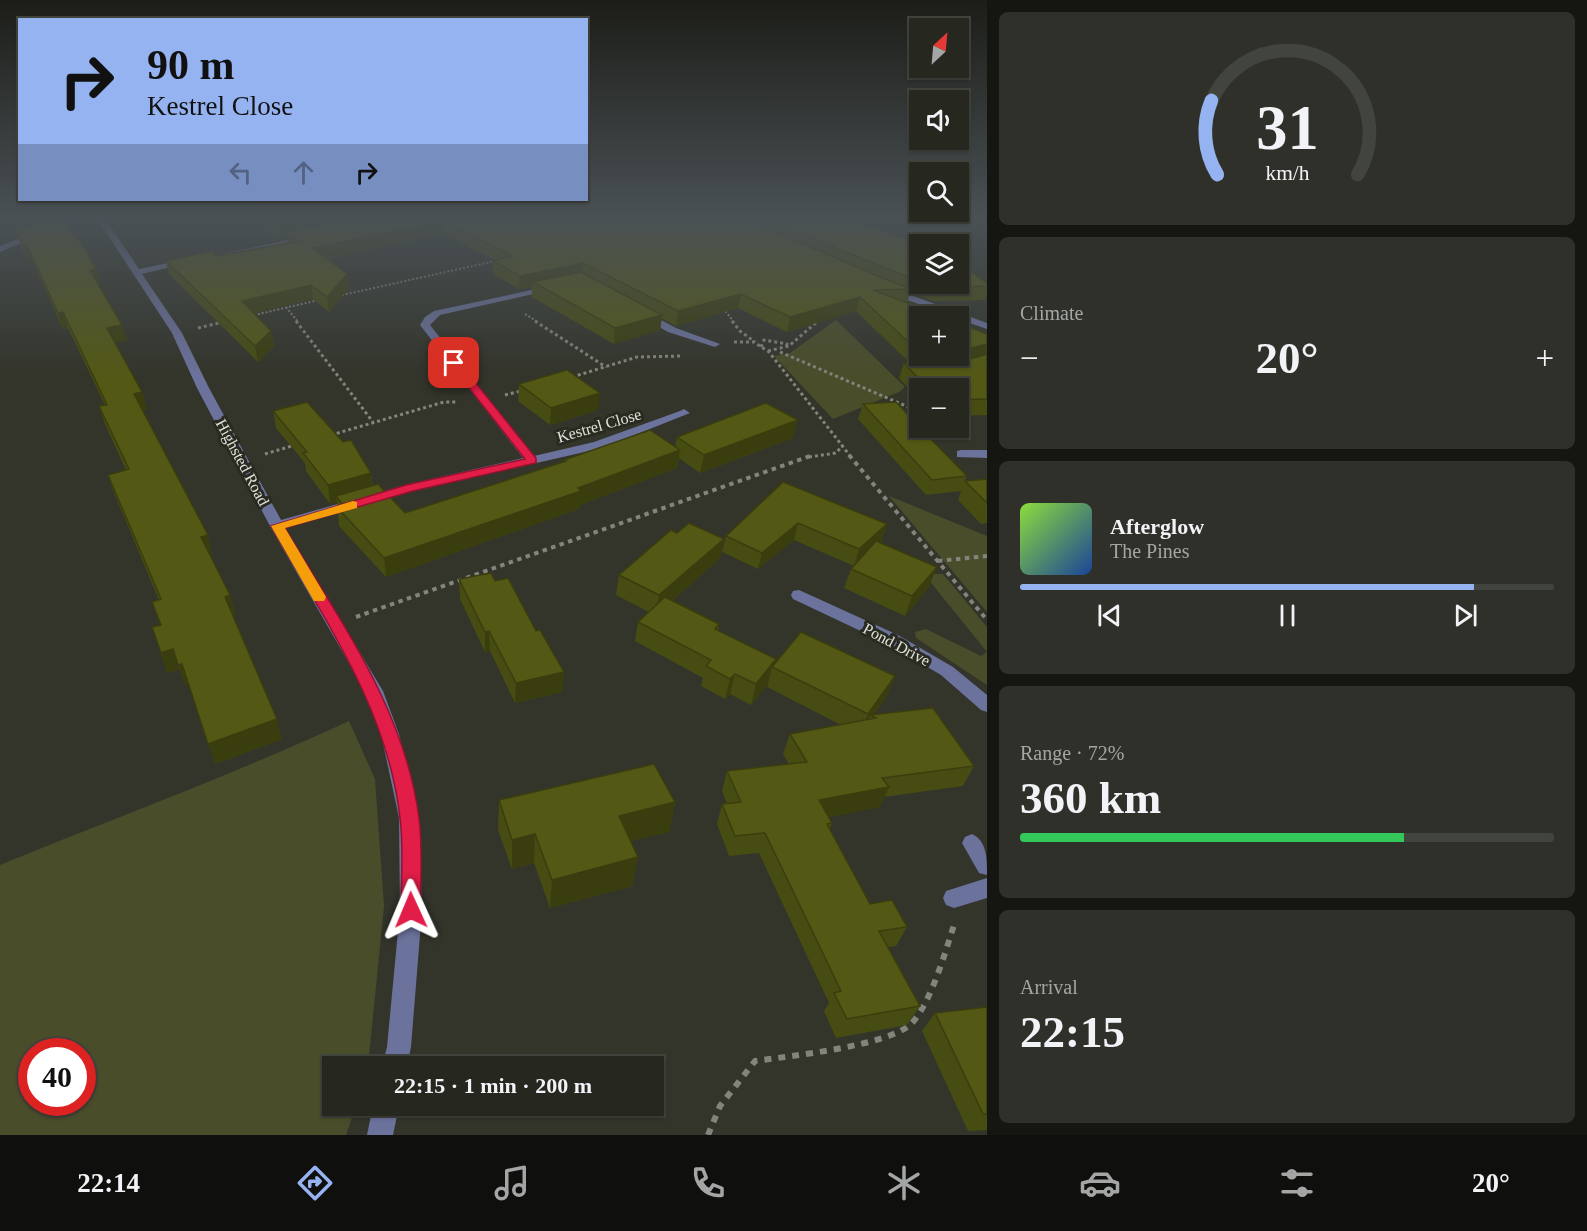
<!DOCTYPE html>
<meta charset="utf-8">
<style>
body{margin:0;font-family:Georgia,serif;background:#2e3029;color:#f1f3f6;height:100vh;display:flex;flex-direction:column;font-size:22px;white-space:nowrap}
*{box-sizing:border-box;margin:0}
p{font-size:20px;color:#a4a6a5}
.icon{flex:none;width:33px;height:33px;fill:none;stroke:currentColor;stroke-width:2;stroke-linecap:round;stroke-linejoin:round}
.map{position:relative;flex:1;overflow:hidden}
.drawer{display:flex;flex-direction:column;gap:12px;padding:12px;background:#151612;width:600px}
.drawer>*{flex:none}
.hud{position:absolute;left:18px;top:18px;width:570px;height:183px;border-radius:0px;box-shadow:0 2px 4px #0004,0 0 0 2px #42443e;background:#95b2f1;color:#111;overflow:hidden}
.needle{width:39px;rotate:26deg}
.buttons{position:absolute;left:909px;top:18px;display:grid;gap:12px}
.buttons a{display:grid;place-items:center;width:60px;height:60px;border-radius:0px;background:#262820;box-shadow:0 2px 4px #0004,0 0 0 2px #42443e;font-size:30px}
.speed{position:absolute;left:18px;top:1038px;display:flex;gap:12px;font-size:30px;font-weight:700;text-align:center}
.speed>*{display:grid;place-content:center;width:78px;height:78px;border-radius:50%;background:#262820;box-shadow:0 2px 4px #0004,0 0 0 2px #42443e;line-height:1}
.speed .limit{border:9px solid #d22;background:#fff;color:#111}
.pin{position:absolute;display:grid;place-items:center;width:51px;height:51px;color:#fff;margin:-26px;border-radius:12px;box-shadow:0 3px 9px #0006}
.me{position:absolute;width:66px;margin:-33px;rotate:359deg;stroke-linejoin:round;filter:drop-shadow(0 0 4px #0008)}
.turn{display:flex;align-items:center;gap:21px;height:126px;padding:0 30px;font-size:27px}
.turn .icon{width:78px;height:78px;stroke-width:2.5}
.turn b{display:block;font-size:42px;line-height:51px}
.lanes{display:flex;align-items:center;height:57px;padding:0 30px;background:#0003;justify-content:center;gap:30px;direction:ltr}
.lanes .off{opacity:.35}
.big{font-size:45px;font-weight:800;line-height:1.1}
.drawer .tile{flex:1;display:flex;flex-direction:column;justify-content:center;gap:9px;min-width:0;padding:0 21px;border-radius:9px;background:#2e3029}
.drawer .dial{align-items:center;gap:0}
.dial svg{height:156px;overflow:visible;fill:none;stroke:#42443e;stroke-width:7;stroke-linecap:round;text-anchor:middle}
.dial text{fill:#f1f3f6;stroke:none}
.song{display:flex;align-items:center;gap:18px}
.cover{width:72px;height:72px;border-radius:9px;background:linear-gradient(135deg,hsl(90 70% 55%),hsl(220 70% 35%))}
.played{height:6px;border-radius:3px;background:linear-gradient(90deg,#95b2f1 85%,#42443e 85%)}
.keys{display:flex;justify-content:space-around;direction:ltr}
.heat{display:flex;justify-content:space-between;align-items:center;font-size:33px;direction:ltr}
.charge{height:9px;border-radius:4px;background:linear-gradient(90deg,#34c759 72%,#42443e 0)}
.trip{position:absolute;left:322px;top:1056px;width:342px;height:60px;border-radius:0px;background:#262820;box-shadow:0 2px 4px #0004,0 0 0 2px #42443e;font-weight:800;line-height:60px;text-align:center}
.dock{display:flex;height:96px;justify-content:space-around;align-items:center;background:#0f100d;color:#a4a6a5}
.dock .icon{width:42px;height:42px}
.dock .on{color:#95b2f1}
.dock b{font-size:27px;color:#f1f3f6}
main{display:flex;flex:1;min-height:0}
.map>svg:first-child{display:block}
</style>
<main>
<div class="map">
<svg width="987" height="1135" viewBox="0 0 987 1135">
<rect width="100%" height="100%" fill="#33352b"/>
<g fill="#4a4d2a" fill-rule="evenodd">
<path d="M836 320 905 387 899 392 833 419 774 356 790 353Z"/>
<path d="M889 496 987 536V612Z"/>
<path d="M924 574H943L987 627V652Z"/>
<path d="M926 629 981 656 987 652V685L916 638 915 632Z"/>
<path d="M349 721 375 779 384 906 368 1066H333V1106H356L346 1135H0V865C117 817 235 774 349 721ZM32 1052H82V1102H32Z"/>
</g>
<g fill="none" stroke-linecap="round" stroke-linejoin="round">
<g stroke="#83847c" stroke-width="2" stroke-dasharray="2 2" stroke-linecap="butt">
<path d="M338 296 495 261"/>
<path d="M286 307 298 322"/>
<path d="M723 308 734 322"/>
<path d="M525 314 538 322"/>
<path d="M250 316 319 300"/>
</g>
<g stroke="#83847c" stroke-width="3" stroke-dasharray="3 3" stroke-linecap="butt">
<path d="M296 321 373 422"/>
<path d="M535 321 606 367"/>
<path d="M732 321 740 331 755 342"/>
<path d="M198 328 223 322"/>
<path d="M734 342H754L769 352 851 457"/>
<path d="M761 347 764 340 787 344 786 349"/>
<path d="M768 351 789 346 818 321"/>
<path d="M780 352 920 412"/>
<path d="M572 377 637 357 681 356"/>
<path d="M505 395 521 391"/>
<path d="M944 428 951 436"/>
<path d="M331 435 444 402H457"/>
<path d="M265 454 295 445"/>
<path d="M809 457 836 453 843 445"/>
</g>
<g stroke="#83847c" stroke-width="4" stroke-dasharray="4.5 4.5" stroke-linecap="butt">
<path d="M849 455 987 620"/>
<path d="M938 561 987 556"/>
<path d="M356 617 813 455"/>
</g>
<path stroke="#83847c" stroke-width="6" stroke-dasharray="7 7" stroke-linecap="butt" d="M708 1135 720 1106 755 1061C789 1056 890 1046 912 1023 931 1002 945 953 954 925"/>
<g fill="#6b729c" fill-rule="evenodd">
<path d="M0 217H15L0 221Z"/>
<path d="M73 217H83L0 252V246Z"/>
<path d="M96 217H104L139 269 187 259 191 262 142 274 182 333 209 388 281 520 405 485 523 458 420 325 425 317 434 311 555 285V289L440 315 430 325 534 456 594 442 680 411 684 409 690 413 602 448 413 491 285 528 383 691 399 734 419 818 422 910 411 1047 407 1066H382L387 1047 400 910 399 818 381 734 365 691 270 526 197 388 172 333Z"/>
<path d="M308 236 312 238 311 240 217 259 213 256Z"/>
<path d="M888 289H894L987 323V329L958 319V316H952L888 293Z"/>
<path d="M642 313H648L676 328 720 344 715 347 668 332 642 317Z"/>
<path d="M961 450H987V458L957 457V451Z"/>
<path d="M799 590 898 635 953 667 987 695V712L981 710 941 675 886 643 793 599 791 595 793 591Z"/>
<path d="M972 834C987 841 987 859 987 875L979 873 962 843 965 837Z"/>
<path d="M987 878V898L954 908 946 905 943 898 946 891Z"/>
<path d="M373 1106H399L393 1135H367Z"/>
</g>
</g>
<g fill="#474c12">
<path d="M7 217H62L96 269 100 284H98L127 340 115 343 147 409 143 410 212 554 210 555 230 595 235 614 233 615 282 739 215 764 188 684 185 685 179 669 167 673 152 627 160 625 152 602 159 600 114 493 108 475 126 470 105 424 99 406 105 405 68 328 63 329 32 259 28 260 21 246 18 236 16 237Z"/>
<path d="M261 217H841L920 244V284L987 283V294L985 300 934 301 910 293 907 303H905L920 316V356H958V323L987 334V415L958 416V388H920V401L899 378 904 363H910L856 311 787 332 738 308 676 326 662 318 660 330 614 344 532 297V287L519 289 493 274V261L495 260 443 234 327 259 347 274 349 288 329 312 313 299 254 313 271 331 274 346 258 362 169 274 166 261 217 256 289 242 288 237 280 239 262 226Z"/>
<path d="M930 217H978L973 224Z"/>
<path d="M519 384 598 410 550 425 518 401Z"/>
<path d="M863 404 967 476 965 481 987 479V523L981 524 958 500 961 491 926 495 858 419Z"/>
<path d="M273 411 371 473 373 486 405 513 564 462V460L675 447 677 437 793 438 700 473 679 458 677 468 580 505 579 509 386 577 339 526 337 502 330 504 306 471 305 463 276 428Z"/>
<path d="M783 482 887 524 882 540 879 543 929 587 905 616 844 588 851 569 854 566 794 540 758 569 722 552 726 536Z"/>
<path d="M677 533 724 539 720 558 672 601 719 624 718 631 776 659V663L895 676 887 696 874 715 974 766 963 786 884 797 880 807 828 817 832 823 830 829 870 904 907 927 896 946 888 947 920 1006 907 1025 836 1038 824 1011 829 1003 759 853 729 856 717 824 722 804H727L722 791 727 771 789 764 783 754 790 734 841 725 767 687 768 684 751 705 730 694 725 699 701 686 703 678 635 641 638 622 649 612 616 595 619 575Z"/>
<path d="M459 579 495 581 536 631 564 672 562 692 515 703 490 651 485 652 460 599Z"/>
<path d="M499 800 675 802 669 832 630 841 638 857 632 886 550 908 534 863 512 869 498 830Z"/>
<path d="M987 1007V1130L968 1131 922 1031 935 1013Z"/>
</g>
<g fill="#3a3e0f">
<path d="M10 217H58L16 232 18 236 16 237Z"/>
<path d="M327 217H391L288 233V237L280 239 278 226Z"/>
<path d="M443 221V234L314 261 313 248Z"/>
<path d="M27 245 32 259 28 260 24 246Z"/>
<path d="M583 263 582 276 533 282 532 287 519 289 520 276Z"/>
<path d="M96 269 100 284 94 285 90 270Z"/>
<path d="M347 274 349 288 329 312 327 297Z"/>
<path d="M311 285 313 299 245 315 242 301Z"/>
<path d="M741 294 738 308 676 326 678 311Z"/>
<path d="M860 297 856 311 787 332 790 317Z"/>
<path d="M63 312 68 328 63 329 58 313Z"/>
<path d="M662 315 660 330 614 344 615 328Z"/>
<path d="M122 325 127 340 111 344 107 328Z"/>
<path d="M271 331 274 346 258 362 255 346Z"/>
<path d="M987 344V358L967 363 972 348Z"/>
<path d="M142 392 147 409 139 411 134 394Z"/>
<path d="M600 393 598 410 550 425 551 408Z"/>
<path d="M798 420 793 438 700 473 704 455Z"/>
<path d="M680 450 677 468 580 505 579 509 386 577 384 558 578 488Z"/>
<path d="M371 473 373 492 336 496 337 502 330 504 328 485Z"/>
<path d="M798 523 794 540 758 569 762 553Z"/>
<path d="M887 524 882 540 854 566 859 549Z"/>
<path d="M208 535 212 554 206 557 201 537Z"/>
<path d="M724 539 720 558 656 615 659 595Z"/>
<path d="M937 567 929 587 905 616 912 596Z"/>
<path d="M230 595 235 614 230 616 225 597Z"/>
<path d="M489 631 490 651 485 652V632Z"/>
<path d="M173 649 179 669 167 673 161 653Z"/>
<path d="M776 659 774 668 772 667 768 684 751 705 756 684Z"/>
<path d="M182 664 188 684 185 685 178 665Z"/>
<path d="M564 672 562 692 515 703 516 683Z"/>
<path d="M735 674 730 694 725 699 730 679Z"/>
<path d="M895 676 887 696 873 717 870 715 865 728 860 735 868 714Z"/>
<path d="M277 719 282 739 215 764 208 744Z"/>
<path d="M889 787 880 807 812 821 819 800Z"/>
<path d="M675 802 669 832 614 845 619 816Z"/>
<path d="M535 834 534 863 512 869V840Z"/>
<path d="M638 857 632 886 550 908 552 880Z"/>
</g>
<g fill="#535815" stroke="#3a3e0f" stroke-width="1.5">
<path d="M54 217H62L87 252 96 269 90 270 122 325 107 328 142 392 134 394 208 535 201 537 230 595 225 597 277 719 208 744 182 664 178 665 173 649 161 653 152 627 161 625 152 602 161 599 108 475 129 469 99 406 107 405 63 312 58 313 27 245 24 246 16 232Z"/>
<path d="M264 217H327L278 226Z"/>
<path d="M361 217H741L882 278 912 289 873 290 942 316H920V351H918L860 297 790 317 741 294 678 311 583 263 520 276 493 261 513 256 443 221 313 248 347 274 327 297 311 285 242 301 271 331 255 346 166 261 212 251 217 256 299 241 288 233Z"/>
<path d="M762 217H841L921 244H920V281L890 270Z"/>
<path d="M958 263 987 283V286L939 288 927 284H958Z"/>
<path d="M581 272 662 315 615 328 533 282Z"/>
<path d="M958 323 987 334V344L972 348H958Z"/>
<path d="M987 354V399L958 400V388H928L904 363 974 358Z"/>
<path d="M567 370 600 393 551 408 519 384Z"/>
<path d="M307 402 343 442 351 440 371 473 328 485 303 453 307 452 273 411Z"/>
<path d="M896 402 920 428 967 476 932 480 863 404Z"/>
<path d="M766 403 798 420 704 455 677 437Z"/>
<path d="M650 430 680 450 578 488 581 491 384 558 337 507 343 505 336 496 378 484 405 513 566 461 564 460Z"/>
<path d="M987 479V503L965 481Z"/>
<path d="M783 482 887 524 859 549 798 523 762 553 726 536Z"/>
<path d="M689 523 724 539 659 595 619 575 671 530 677 533Z"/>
<path d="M876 541 937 567 912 596 851 569Z"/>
<path d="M491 573 495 581 508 578 536 631 540 630 564 672 516 683 489 631 485 632 459 579Z"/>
<path d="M665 597 719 624 715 629 776 659 756 684 735 674 730 679 706 666 711 660 638 622Z"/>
<path d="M801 632 895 676 868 714 772 667Z"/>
<path d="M933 708 974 766 882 778 889 787 819 800 832 823 827 824 870 904 892 900 907 927 879 931 920 1006 847 1019 834 993 841 991 765 833 735 836 722 804 741 802 727 771 807 762 790 734 876 718 870 715Z"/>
<path d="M654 764 675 802 619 816 638 857 552 880 535 834 512 840 499 800Z"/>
<path d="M987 1007V1114H983L935 1013Z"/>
</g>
<linearGradient id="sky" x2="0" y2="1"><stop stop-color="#1c1d18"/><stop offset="0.58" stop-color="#4a5155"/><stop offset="1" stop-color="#4a5155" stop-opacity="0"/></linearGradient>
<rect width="987" height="376" fill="url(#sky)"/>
<path fill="#e11d48" stroke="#92132f" stroke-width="1.5" d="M454 360 458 361 536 458V463L413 491 285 528C339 620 405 709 419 818 423 848 420 879 421 910L418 916 411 919 404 916 401 910C401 879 404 848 400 818 388 709 324 619 271 526L406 485 525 459 451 365 450 363Z"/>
<path fill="#f59e0b" d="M353 501 357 502V508L285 528 326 597 324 601H314L271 526Z"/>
<g text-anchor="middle" stroke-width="6" stroke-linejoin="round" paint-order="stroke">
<g font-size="16" fill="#e0e1db" stroke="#292b21">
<text transform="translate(599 425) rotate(-16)" y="6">Kestrel Close</text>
<text transform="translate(243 462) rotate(62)" y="6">Highsted Road</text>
<text transform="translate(897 644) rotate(28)" y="6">Pond Drive</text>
</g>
</g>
</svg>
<div class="buttons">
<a><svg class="needle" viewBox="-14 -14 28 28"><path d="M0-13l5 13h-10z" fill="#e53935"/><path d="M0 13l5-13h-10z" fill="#a4a6a5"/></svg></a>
<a><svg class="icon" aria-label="sound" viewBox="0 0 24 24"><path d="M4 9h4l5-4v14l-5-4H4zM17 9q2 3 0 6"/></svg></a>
<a><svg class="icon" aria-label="search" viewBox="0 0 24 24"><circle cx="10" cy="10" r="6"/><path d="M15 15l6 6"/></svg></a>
<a><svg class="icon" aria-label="layers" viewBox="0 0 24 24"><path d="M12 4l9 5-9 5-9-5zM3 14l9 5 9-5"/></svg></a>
<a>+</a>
<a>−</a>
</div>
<div class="speed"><div class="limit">40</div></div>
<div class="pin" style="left:454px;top:363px;background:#d93025"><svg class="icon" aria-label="arrive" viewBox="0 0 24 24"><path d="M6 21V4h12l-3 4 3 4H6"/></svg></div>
<svg class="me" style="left:411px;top:910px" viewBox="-20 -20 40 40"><path d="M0-17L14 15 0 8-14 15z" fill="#e11d48" stroke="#fff" stroke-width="4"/></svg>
<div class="trip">22:15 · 1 min · 200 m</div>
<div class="hud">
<div class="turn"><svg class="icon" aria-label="right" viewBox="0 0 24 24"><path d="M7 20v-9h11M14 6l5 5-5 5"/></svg><div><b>90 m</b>Kestrel Close</div></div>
<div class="lanes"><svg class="icon off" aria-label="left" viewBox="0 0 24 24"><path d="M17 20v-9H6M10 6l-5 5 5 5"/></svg><svg class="icon off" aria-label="ahead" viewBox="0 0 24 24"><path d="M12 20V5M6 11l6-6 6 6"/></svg><svg class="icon" aria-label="right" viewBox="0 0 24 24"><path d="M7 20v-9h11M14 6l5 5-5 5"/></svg></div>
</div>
</div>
<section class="drawer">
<div class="tile dial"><svg viewBox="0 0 100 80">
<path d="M14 69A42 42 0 1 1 86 69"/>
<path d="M14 69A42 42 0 0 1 11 31" stroke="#95b2f1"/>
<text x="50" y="56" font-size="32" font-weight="700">31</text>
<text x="50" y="72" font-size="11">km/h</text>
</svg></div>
<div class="tile"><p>Climate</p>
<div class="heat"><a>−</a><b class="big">20°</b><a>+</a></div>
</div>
<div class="tile">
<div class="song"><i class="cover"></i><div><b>Afterglow</b><p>The Pines</p></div></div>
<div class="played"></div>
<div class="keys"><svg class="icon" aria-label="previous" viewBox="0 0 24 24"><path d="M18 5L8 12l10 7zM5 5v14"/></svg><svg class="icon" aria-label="pause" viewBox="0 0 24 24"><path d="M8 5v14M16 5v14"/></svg><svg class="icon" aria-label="next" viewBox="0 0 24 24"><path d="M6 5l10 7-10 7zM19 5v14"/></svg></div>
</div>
<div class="tile"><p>Range · 72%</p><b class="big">360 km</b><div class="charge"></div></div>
<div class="tile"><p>Arrival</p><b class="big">22:15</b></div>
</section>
</main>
<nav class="dock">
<b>22:14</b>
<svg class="icon on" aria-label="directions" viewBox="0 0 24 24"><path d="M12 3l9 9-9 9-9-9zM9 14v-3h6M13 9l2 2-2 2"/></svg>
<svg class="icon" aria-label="music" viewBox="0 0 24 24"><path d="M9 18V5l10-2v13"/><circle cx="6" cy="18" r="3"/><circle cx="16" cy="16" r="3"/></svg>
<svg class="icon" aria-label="phone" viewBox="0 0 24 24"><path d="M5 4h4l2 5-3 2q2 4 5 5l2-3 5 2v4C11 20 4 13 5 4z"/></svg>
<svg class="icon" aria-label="climate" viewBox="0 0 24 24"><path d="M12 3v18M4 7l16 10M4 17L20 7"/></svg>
<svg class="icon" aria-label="car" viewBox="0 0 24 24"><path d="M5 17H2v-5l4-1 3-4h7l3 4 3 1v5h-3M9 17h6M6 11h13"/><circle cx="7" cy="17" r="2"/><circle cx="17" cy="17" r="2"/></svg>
<svg class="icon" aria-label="filters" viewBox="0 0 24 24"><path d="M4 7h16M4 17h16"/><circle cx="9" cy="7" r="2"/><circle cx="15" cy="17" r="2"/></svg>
<b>20°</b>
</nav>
